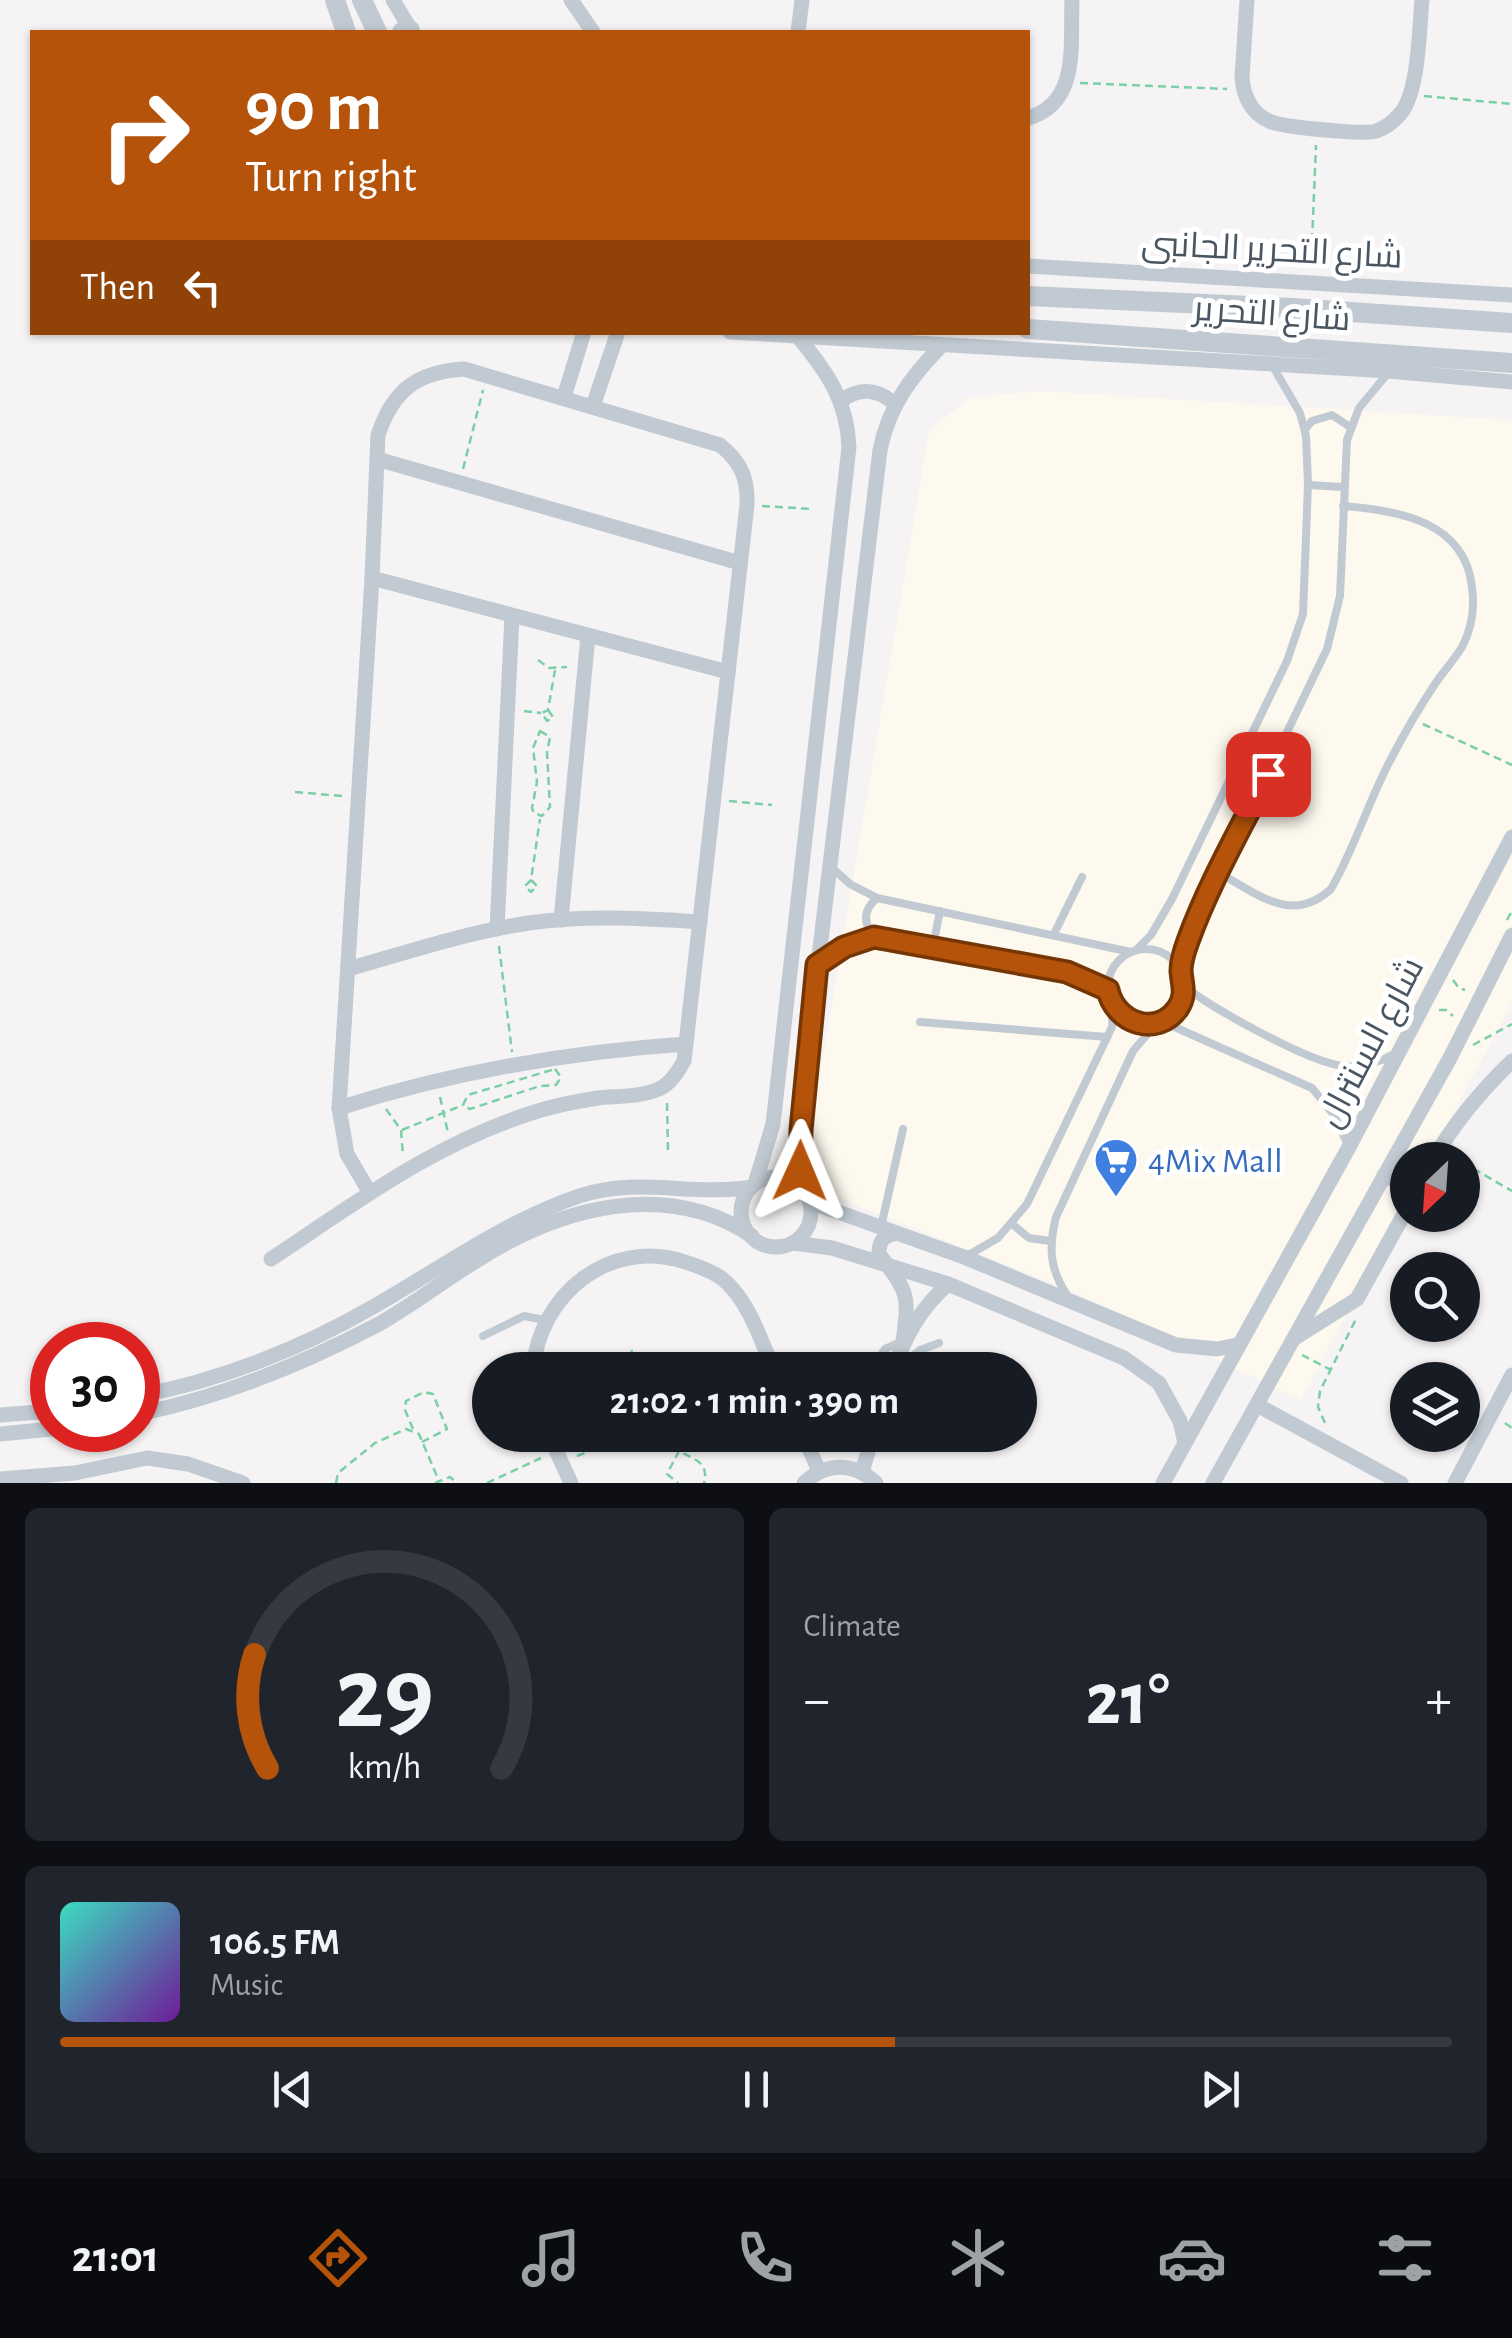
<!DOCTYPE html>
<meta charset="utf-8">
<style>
body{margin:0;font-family:"Alegreya Sans",Cairo,sans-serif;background:#20242c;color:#f1f3f6;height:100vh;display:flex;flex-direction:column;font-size:38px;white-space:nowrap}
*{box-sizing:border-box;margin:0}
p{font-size:32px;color:#9ea1a6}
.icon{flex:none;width:55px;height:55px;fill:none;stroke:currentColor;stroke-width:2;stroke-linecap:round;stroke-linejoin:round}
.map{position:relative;height:1483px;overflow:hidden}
.panel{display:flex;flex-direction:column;gap:25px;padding:25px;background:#0d0f14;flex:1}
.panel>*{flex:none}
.guide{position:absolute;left:30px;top:30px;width:1000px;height:305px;border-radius:0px;box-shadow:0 2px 8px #0004;background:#b45309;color:#fff;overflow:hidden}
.needle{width:65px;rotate:205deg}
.buttons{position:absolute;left:1390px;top:1142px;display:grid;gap:20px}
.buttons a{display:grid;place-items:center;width:90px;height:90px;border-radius:50%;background:#171b24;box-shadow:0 2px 8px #0004;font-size:50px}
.speed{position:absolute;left:30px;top:1322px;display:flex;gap:20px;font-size:50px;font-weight:700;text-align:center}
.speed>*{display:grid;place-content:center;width:130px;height:130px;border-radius:50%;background:#171b24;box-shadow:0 2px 8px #0004;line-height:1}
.speed .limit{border:15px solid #d22;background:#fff;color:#111}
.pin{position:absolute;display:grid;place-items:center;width:85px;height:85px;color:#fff;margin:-42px;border-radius:20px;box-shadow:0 5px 15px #0006}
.me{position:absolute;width:110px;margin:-55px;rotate:1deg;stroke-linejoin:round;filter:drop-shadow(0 0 8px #0008)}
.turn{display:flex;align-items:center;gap:35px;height:210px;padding:0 50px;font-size:45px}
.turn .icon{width:130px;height:130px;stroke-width:2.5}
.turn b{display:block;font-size:70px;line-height:85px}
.then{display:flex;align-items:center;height:95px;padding:0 50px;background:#0003;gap:20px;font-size:38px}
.big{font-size:75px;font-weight:700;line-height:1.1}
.panel .tile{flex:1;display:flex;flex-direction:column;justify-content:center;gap:15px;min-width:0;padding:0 35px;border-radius:15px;background:#20242c}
.panel .dial{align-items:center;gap:0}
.dial svg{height:260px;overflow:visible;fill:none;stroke:#363941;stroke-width:7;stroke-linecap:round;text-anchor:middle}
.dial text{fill:#f1f3f6;stroke:none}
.song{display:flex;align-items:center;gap:30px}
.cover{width:120px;height:120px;border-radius:15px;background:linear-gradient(135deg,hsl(170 70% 55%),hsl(280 70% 35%))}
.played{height:10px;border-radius:5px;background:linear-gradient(90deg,#b45309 60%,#363941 60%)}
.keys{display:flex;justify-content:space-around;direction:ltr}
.heat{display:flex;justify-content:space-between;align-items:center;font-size:55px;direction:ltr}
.panel .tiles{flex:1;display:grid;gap:25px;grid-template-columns:1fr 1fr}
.tile:last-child{grid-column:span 2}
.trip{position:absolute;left:472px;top:1352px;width:565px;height:100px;border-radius:50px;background:#171b24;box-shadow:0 2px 8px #0004;font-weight:700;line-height:100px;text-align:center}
.tab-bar{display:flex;height:160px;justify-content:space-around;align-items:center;background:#090b0e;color:#9ea1a6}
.tab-bar .icon{width:70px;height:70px}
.tab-bar .current{color:#b45309}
.tab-bar b{font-size:45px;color:#f1f3f6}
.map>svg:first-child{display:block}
</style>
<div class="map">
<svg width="1512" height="1483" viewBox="0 0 1512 1483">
<rect width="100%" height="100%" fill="#f5f3f3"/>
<path fill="#fdf9ef" d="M1040 391 1512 420V1003L1428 1160H1408L1407 1199 1301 1400 1068 1289 835 1197 815 1180 806 1158 929 430 971 397Z"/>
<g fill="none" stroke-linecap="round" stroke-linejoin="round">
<g stroke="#7ad0a6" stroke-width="2.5" stroke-dasharray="8 5" stroke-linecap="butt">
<path d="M1080 83 1227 89"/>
<path d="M1424 96 1512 104"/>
<path d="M1311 267 1316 145"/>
<path d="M463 469 483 390"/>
<path d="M762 506 811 509"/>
<path d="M538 660 549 668 567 667"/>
<path d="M548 710 553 717 547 721 542 713 548 710 555 670"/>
<path d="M524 711 541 713"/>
<path d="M1423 724 1512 765"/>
<path d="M540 731 550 737 547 753 550 807 542 816 534 813 532 808 537 782 533 748Z"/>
<path d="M295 792 342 796"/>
<path d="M729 801 772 805"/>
<path d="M531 880 537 886 531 892 525 886 531 880 540 819"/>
<path d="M1507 920 1512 911"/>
<path d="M499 946 512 1052"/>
<path d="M1453 980 1459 988 1465 990"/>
<path d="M1439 1010H1446L1453 1016"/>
<path d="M1473 1045 1512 1024"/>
<path d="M555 1069 561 1077 556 1085 540 1086 470 1109 463 1105 468 1095Z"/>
<path d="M440 1097 448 1133"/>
<path d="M667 1103 668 1151"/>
<path d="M386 1109 401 1130 403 1156"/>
<path d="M402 1130 463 1105"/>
<path d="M1462 1162 1512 1191"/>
<path d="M1302 1355 1331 1370"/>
<path d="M624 1370 632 1351 661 1363 662 1370"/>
<path d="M478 1388 490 1383"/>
<path d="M1325 1423 1318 1407 1320 1391 1357 1317"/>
<path d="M1505 1423 1512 1428"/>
<path d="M413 1429 405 1410 406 1401 424 1392 433 1394 447 1429 422 1442"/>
<path d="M643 1435 679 1451 667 1474 678 1483"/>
<path d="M693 1435 679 1451C696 1460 709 1463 704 1483"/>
<path d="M577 1456 632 1435"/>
<path d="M336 1483 338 1473 375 1443 406 1429 419 1434 439 1481"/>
<path d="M435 1483 450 1477 457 1483"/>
<path d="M487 1483 541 1458"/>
</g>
<g stroke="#c1cad2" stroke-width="8">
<path d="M1305 429 1312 421 1332 415 1350 427"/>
<path d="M1308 485 1343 487"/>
<path d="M831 867 850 884 877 898 1131 952"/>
<path d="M1219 873C1258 894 1292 925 1331 889 1355 848 1369 799 1392 757 1405 732 1419 708 1435 684 1443 672 1454 660 1462 647 1472 628 1475 608 1472 587 1465 521 1397 510 1343 506"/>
<path d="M1054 934 1082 877"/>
<path d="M874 937C863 923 863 910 877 898"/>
<path d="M933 946 940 911"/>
<circle cx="1146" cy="987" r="38"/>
<path d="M1136 950 1151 935 1172 899 1287 661 1303 614 1308 485 1306 436 1300 413 1272 365"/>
<path d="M822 962 843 947 874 937 1067 971 1108 990"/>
<path d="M1181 972 1189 939 1202 909 1327 649 1340 596 1347 440 1359 408 1388 373"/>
<path d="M1184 986C1212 1008 1311 1064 1344 1066 1363 1068 1380 1062 1396 1053"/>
<path d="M1161 1021 1312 1088 1334 1115 1349 1147"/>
<path d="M920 1022 1107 1037"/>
<path d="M1012 1224 1029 1238 1050 1241"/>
<path d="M881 1227 903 1129"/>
<path d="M965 1257 998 1238 1027 1204 1112 1027 1113 1006"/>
<path d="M1069 1298C1050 1271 1048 1249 1056 1217L1133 1051 1157 1023"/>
<path d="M483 1336 524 1316 545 1320"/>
<path d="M874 1364 885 1349 903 1341"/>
<path d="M899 1367 920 1350 939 1343"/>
</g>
<g stroke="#c1cad2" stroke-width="15">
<path d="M393 0 412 32"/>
<path d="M571 0 593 32"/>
<path d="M1247 0 1242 77C1243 95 1251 113 1269 121 1281 127 1364 135 1376 131 1386 128 1395 120 1401 113 1419 90 1419 30 1422 0"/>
<path d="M798 32 802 0"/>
<path d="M1028 118C1080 103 1070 45 1072 0"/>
<path d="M1028 266 1512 295"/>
<path d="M730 332 1389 371 1512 382"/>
<path d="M564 397 584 332"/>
<path d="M842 400C861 387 877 389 894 403"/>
<path d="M593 406 618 332"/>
<path d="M377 459 740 563"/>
<path d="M372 578 728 672"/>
<path d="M561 920 588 636"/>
<path d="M497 929 512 616"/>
<path d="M348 969C408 952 468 932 529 923 586 915 643 918 700 922"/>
<path d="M339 1108C453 1072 568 1052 686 1044"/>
<path d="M1433 1160C1454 1123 1481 1091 1512 1061"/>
<path d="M1384 1175 1408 1187"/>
<circle cx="776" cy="1212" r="35"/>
<path d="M755 1184 773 1124 849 447C847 401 828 373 799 338"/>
<path d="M805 1192 799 1150 814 998 880 450C889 406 910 378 941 346"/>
<path d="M810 1202 964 1257 1176 1345 1217 1349 1237 1345"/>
<path d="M893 1234C882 1237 879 1242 879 1254 907 1292 910 1292 903 1341"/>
<path d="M793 1243 832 1248 948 1284 1124 1358 1159 1383 1180 1421 1185 1443"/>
<path d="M271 1259C357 1202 438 1141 538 1111 557 1105 579 1101 598 1098 618 1096 641 1097 659 1089 671 1083 677 1073 684 1061L747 505C748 478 741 462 720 445L464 369C417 372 393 390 378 435L372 578 339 1108 347 1154 370 1193"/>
<path d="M1295 1338 1357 1299 1408 1207"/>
<path d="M533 1370C539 1295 609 1237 685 1262 698 1266 716 1272 726 1282 750 1304 761 1341 774 1370"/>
<path d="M893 1370C906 1335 920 1309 948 1284"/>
<path d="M138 1396C218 1381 300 1349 371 1308 440 1269 503 1222 579 1196 639 1176 692 1197 752 1187"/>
<path d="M1257 1405 1401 1483"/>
<path d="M138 1414C222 1397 303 1364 379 1324 414 1304 446 1279 481 1258 562 1207 667 1179 752 1236"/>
<path d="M0 1415 52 1411"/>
<path d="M0 1434 52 1429"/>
<path d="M549 1435 571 1483"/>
<path d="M803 1435 819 1471"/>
<path d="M862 1472 873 1435"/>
<path d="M0 1479 75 1473 147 1458 188 1464 243 1483"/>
<path d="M804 1483C827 1462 853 1462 876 1483"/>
<path d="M1163 1483 1349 1147 1512 837"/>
<path d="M1213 1483 1450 1058 1512 935"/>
<path d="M1455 1483 1512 1375"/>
</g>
<g stroke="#c1cad2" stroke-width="20">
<path d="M335 0 346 32"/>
<path d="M362 0 377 32"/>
<path d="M402 32 410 30"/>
<path d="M1028 296 1292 308 1512 323"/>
<path d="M1028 329 1512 363"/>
</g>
</g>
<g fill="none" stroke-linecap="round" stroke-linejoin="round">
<defs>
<path id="route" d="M800 1171 801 1130 817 965 844 947 874 937 1067 972 1108 990C1115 1023 1157 1038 1178 1008 1187 994 1182 985 1181 971 1181 962 1185 949 1188 941 1209 883 1241 828 1268 774"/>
</defs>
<use href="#route" stroke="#753606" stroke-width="25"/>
<use href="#route" stroke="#b45309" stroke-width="18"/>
</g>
<defs>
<symbol id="supermarket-pin" viewBox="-11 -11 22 30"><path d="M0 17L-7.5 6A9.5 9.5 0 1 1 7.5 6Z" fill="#3f7fe0" stroke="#fff"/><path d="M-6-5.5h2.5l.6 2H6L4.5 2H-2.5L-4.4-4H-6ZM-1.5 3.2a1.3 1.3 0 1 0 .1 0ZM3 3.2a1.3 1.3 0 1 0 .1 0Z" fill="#fff"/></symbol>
</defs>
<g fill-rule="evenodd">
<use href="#supermarket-pin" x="1091" y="1135" width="50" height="68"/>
</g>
<g text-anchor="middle" stroke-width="10" stroke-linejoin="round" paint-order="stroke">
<g font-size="35" fill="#4a5661" stroke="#fff">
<text transform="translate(1272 249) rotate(3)" y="12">شارع التحرير الجانبى</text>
<text transform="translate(1272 313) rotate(4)" y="12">شارع التحرير</text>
<text transform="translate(1370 1042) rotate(-62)" y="12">شارع السنترال</text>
</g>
<g font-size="35" fill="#366cbe" stroke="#fff" text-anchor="start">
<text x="1148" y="1172">4Mix Mall</text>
</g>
</g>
</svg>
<div class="buttons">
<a><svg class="needle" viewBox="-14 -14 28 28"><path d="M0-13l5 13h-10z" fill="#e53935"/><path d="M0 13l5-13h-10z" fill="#9ea1a6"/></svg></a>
<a><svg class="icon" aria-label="search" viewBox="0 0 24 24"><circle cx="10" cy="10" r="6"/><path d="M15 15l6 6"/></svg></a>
<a><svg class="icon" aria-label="layers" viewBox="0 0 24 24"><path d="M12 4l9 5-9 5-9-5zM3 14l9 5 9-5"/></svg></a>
</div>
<div class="speed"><div class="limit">30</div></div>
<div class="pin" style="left:1268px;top:774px;background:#d93025"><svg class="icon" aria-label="arrive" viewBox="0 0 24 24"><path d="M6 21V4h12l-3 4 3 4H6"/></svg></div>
<svg class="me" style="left:800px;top:1171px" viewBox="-20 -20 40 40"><path d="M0-17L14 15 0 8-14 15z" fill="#b45309" stroke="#fff" stroke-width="4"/></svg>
<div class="trip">21:02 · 1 min · 390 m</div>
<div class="guide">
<div class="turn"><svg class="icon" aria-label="right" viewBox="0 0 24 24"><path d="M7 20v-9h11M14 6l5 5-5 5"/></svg><div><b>90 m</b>Turn right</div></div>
<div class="then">Then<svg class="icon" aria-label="left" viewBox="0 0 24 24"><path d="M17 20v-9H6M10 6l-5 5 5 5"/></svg></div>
</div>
</div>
<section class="panel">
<div class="tiles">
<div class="tile dial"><svg viewBox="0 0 100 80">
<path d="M14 69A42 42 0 1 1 86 69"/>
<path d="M14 69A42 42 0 0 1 10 34" stroke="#b45309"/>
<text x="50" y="56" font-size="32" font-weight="700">29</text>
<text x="50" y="72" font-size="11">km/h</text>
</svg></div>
<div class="tile"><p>Climate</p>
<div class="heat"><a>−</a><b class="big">21°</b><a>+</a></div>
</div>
<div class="tile">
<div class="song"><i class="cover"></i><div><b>106.5 FM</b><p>Music</p></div></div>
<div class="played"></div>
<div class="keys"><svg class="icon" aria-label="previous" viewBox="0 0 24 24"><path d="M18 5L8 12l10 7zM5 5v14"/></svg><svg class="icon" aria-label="pause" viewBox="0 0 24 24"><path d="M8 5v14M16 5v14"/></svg><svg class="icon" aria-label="next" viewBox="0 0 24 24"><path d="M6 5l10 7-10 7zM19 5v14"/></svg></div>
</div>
</div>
</section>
<nav class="tab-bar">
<b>21:01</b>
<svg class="icon current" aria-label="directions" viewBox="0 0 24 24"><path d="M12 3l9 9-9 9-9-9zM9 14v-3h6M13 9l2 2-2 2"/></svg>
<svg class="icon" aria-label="music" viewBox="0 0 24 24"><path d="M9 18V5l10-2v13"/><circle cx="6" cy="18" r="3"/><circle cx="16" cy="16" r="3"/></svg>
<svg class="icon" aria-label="phone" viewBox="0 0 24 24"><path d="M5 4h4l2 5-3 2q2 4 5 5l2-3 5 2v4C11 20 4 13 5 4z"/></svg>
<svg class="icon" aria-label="climate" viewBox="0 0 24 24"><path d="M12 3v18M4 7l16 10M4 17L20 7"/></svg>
<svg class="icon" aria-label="car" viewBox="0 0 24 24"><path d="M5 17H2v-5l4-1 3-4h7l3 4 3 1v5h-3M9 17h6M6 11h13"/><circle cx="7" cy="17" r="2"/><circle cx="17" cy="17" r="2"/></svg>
<svg class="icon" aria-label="filters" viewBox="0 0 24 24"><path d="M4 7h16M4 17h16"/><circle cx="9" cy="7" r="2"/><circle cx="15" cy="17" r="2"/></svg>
</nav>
